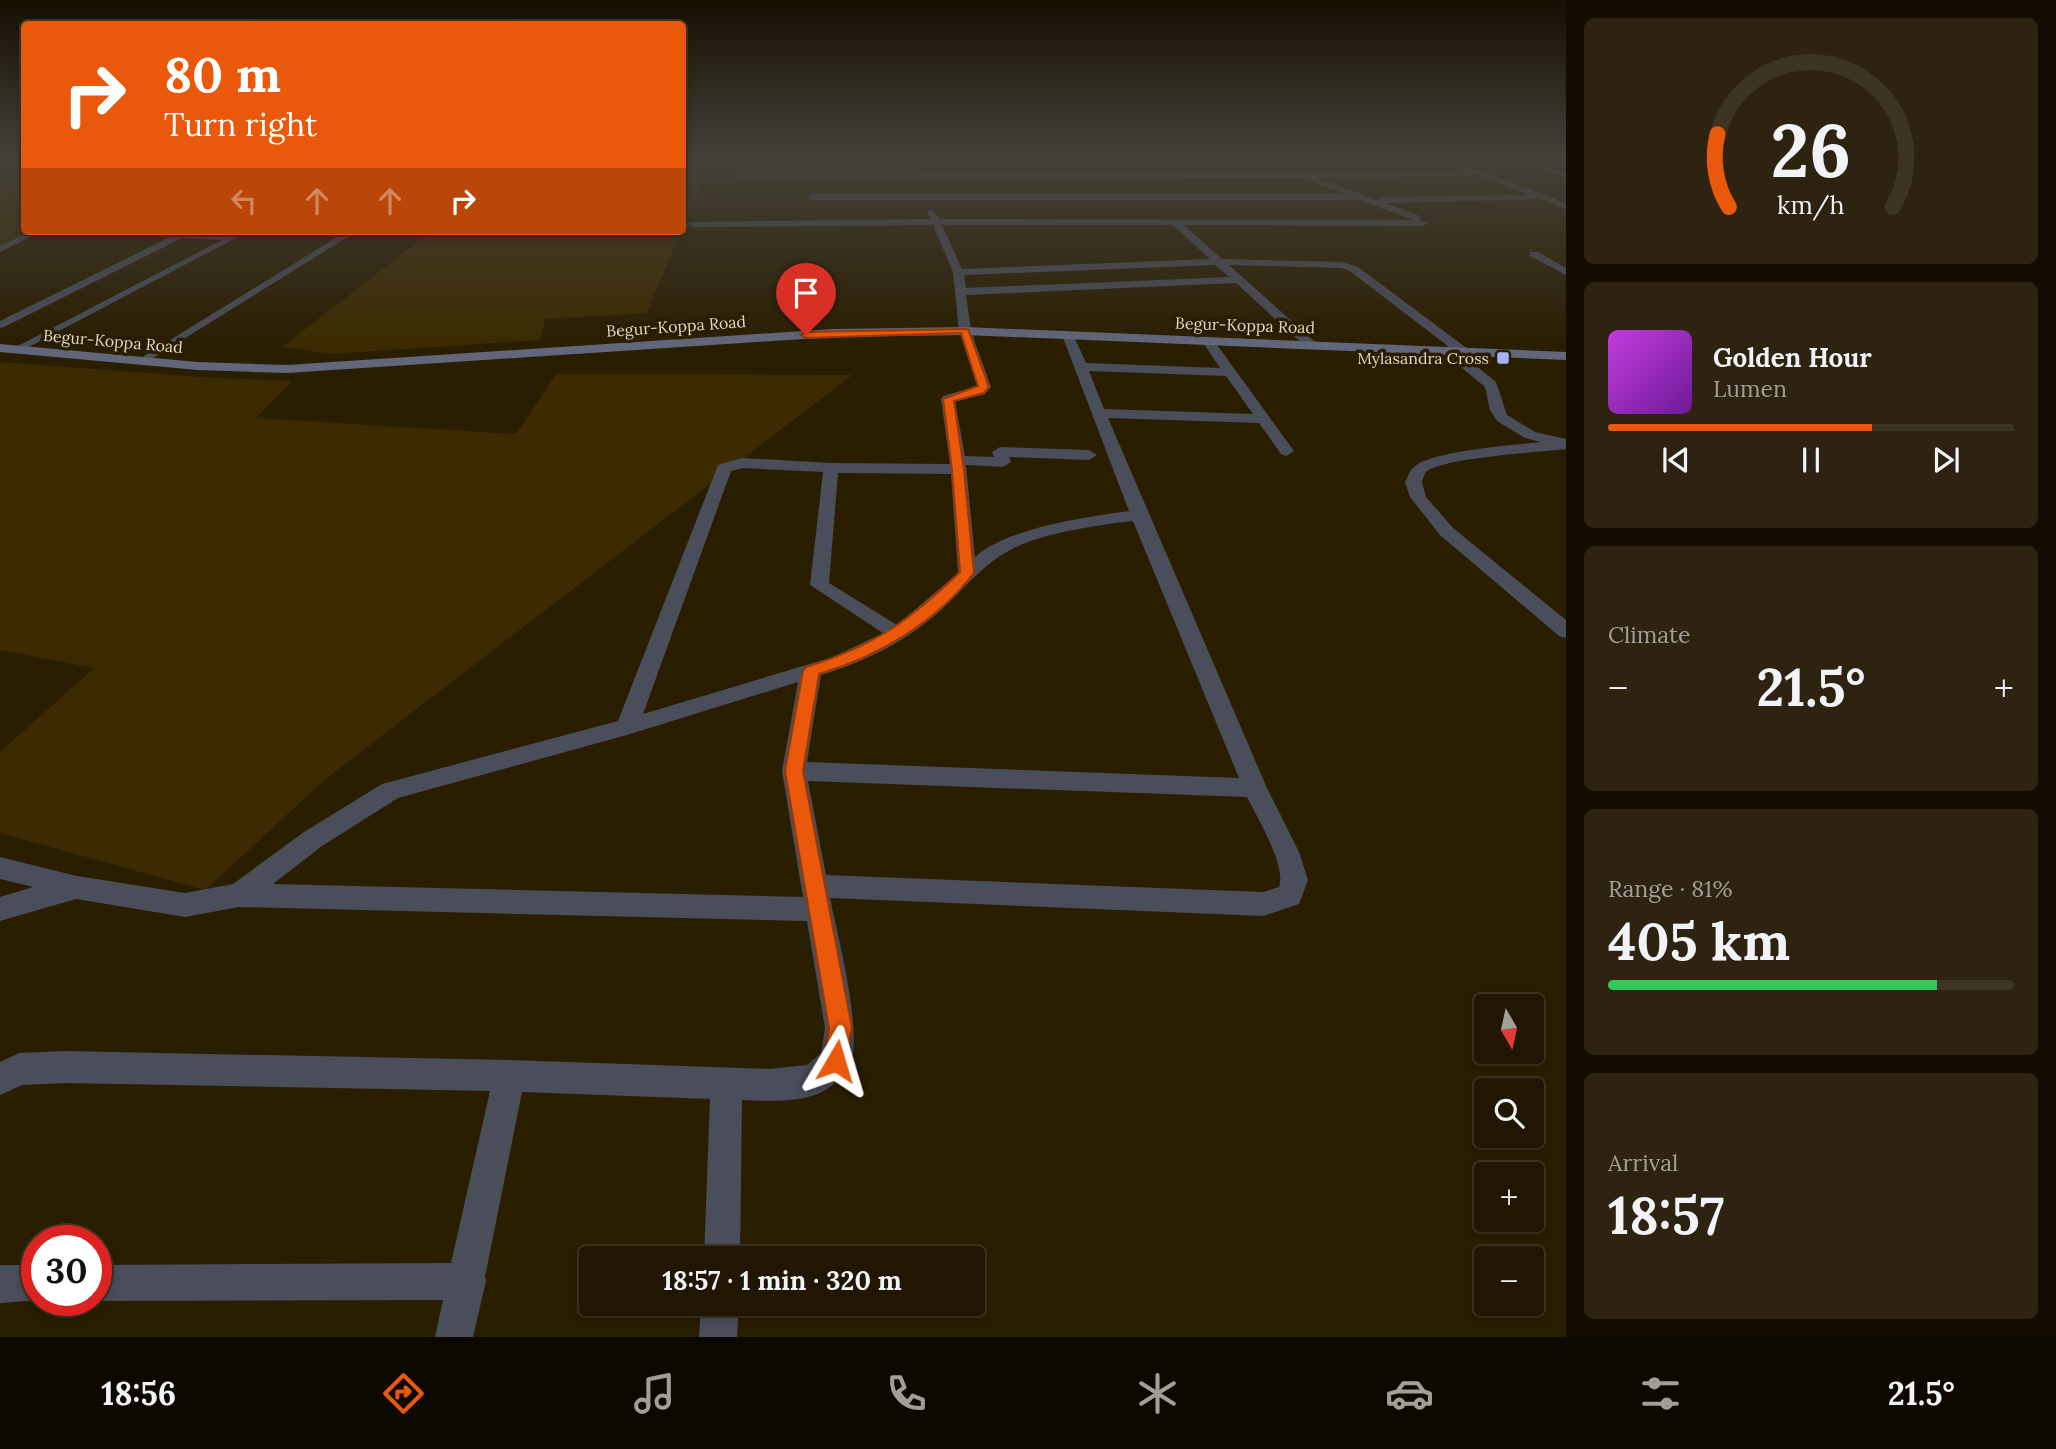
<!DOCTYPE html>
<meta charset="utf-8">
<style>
body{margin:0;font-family:Lora,serif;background:#2d2310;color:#f1f3f6;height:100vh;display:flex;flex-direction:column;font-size:26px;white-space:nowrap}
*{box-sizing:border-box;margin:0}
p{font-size:23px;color:#a29f99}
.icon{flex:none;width:38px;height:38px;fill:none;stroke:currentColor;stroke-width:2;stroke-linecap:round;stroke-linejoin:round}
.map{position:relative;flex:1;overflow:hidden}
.side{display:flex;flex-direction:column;gap:18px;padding:18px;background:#120c01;width:490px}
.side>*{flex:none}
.banner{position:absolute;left:21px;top:21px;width:665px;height:214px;border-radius:7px;box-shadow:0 4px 10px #0003,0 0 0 2px #3d3523;background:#ea580c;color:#fff;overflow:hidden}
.needle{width:46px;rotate:171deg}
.buttons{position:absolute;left:1474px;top:994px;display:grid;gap:14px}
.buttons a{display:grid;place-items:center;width:70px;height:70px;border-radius:7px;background:#201601;box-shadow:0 4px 10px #0003,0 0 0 2px #3d3523;font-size:35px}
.speed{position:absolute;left:21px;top:1225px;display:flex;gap:14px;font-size:35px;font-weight:700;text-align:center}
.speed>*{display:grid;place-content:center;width:91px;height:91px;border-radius:50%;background:#201601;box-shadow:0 4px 10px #0003,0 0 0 2px #3d3523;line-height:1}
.speed .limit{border:10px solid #d22;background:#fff;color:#111}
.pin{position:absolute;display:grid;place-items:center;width:60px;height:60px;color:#fff;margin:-72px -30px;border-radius:50% 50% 50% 0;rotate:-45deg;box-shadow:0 0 7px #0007}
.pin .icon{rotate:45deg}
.me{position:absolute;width:77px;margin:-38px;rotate:7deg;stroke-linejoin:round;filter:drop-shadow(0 0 5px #0008)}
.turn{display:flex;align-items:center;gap:24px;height:147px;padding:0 28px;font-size:32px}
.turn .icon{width:91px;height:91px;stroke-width:2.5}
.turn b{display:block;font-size:49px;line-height:60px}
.lanes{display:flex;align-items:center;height:66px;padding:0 28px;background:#0003;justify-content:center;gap:35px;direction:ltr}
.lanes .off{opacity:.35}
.big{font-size:52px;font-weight:700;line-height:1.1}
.side .tile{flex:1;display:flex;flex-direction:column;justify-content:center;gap:10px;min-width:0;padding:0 24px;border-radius:10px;background:#2d2310}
.side .dial{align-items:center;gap:0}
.dial svg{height:182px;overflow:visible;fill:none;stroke:#3d3523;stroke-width:7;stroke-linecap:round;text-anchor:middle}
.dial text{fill:#f1f3f6;stroke:none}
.song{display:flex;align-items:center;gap:21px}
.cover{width:84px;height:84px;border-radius:10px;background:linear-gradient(135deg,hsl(290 70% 55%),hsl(280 70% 35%))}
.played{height:7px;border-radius:4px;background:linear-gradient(90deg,#ea580c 65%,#3d3523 65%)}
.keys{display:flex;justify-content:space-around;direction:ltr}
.heat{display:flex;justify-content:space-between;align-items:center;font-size:38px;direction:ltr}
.charge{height:10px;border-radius:5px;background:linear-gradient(90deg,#34c759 81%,#3d3523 0)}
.trip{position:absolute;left:579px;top:1246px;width:406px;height:70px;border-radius:7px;background:#201601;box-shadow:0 4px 10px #0003,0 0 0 2px #3d3523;font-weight:700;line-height:70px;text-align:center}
.tabs{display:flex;height:112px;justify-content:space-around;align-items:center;background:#0d0900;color:#a29f99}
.tabs .icon{width:49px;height:49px}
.tabs .active{color:#ea580c}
.tabs b{font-size:32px;color:#f1f3f6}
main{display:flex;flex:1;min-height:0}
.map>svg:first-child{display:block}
</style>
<main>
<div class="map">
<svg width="1566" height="1337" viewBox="0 0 1566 1337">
<rect width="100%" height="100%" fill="#2a1e01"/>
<g fill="#3c2b00">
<path d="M683 176 704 177 683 228 682 176Z"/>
<path d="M0 180H24V231H35L0 247Z"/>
<path d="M432 231H681L647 313 545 319 540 340 331 354 282 347Z"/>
<path d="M0 362 202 377 292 381 256 418 516 434 556 374 852 375 328 777 205 890 0 833V752L94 668 0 650Z"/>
</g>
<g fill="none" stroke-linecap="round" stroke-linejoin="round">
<g fill="#4a4d5a" fill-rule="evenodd">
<path d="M32 231H42L0 252V246Z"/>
<path d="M239 231H249L19 352 10 350 222 240 182 238 4 327 0 328V321L178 233 230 235Z"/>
<path d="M347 231H357L145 363 136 361Z"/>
</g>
<g fill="#4a4d5a" fill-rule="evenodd">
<path d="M743 158H1442L1438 160 743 162 739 160Z"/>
<path d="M1512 158H1523L1566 173V178Z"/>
<path d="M1467 166 1566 203V209L1541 199 1384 203 1420 216 1419 220 1428 223 1423 226 1184 225 1222 259 1342 262 1358 267 1468 349 1469 352 1464 356 1496 382 1507 415 1535 432 1566 439V449C1541 452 1441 458 1426 472 1425 473 1422 481 1422 482L1426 497 1453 528 1566 620V638L1559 636 1440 535 1410 497 1405 482C1408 478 1409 471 1413 468 1428 451 1516 445 1541 442L1525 438 1497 421 1490 410 1485 387 1445 354 1444 351 1449 347 1350 271 1341 268 1229 265 1315 342 1317 345 1311 349 1307 348 1236 283 966 295 971 331 991 387 985 394 955 401 965 456 994 457 992 452 1000 447 1089 450 1097 455 1089 460 1009 457 1011 462 1003 467 966 465 975 557C1007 528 1086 517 1129 511L1062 335 1064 332H1072L1086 363 1220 368 1202 341 1204 338H1212L1294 451 1286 456 1281 454 1259 423 1108 418 1267 788 1299 852 1308 880 1299 904 1263 916 830 898C837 933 867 1045 847 1072 841 1079 829 1088 822 1092 799 1103 766 1101 742 1100L740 1258H704L710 1099 522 1092 485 1277 486 1281 473 1337H435L443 1300 96 1301 93 1300H96V1265L451 1263 490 1091 64 1083 22 1085 0 1095V1062L19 1053 64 1051 509 1060 769 1069 807 1065 821 1053 825 1028 807 921 239 907 185 917 76 899 0 921V897L33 887 0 879V857L77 876 185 893 233 884 304 832 382 784 618 721 718 465 742 458 831 463 950 464 941 399 943 396 977 386 959 331 953 272 933 225 693 227 688 224 690 222 930 219 927 212 932 209 940 219 1414 220 1359 200H811L807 197 811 194H1345L1303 178 737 179 734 175 1467 171 1463 168ZM1479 175 1528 195 1381 197 1377 200 1318 178ZM942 225H1173L1210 259 962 269ZM1215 265 1229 277 966 288 964 275ZM1089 371 1226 376 1253 414 1104 409ZM743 468 823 472 810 585 883 633 833 657 643 714 731 471ZM838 473 951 474 958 573 897 625 829 583ZM1133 521 1239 778 807 762 821 675C864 662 905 642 939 612 963 590 983 564 1012 549 1042 533 1099 525 1133 521ZM798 682 782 771 803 897 273 884 322 846 398 798 627 735ZM808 781 1247 797C1257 817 1287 867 1279 887L1263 892 826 875Z"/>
<path d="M1530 252H1538L1566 268V275L1530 256Z"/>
<path d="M0 1265H37V1300H42L0 1303Z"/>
<path d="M701 1304H739L737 1337H699Z"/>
</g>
<path fill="#62667b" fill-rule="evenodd" d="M965 327 1566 352V360L965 335 833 337 287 373 198 370 0 352V344L198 362 287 365 833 329Z"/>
</g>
<linearGradient id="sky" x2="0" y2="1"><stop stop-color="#171001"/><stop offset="0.46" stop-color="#444138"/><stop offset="1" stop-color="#444138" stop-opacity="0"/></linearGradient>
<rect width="1566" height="345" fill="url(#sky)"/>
<path fill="#ea580c" stroke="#983908" stroke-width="2" d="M968 329 989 387 984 393 954 401 964 470 974 573C935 623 879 656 819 674L803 771 852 1028 844 1070 836 1073 827 1070 824 1061 829 1028 785 771 803 671 806 667C874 646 909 621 960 572L952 470 943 399 978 386 961 333 806 338 801 335 806 332Z"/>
<rect fill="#a4b2fc" stroke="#2a1e01" stroke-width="2.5" x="1496" y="351" width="14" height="14" rx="3.5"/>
<g text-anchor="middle" stroke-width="7" stroke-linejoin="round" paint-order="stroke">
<g font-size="16" fill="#dfd8c7" stroke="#2a1e01">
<text transform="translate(1245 325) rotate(2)" y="6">Begur-Koppa Road</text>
<text transform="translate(676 326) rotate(-4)" y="6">Begur-Koppa Road</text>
<text transform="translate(113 341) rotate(5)" y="6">Begur-Koppa Road</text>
</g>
<g font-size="16" fill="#dfd8c7" stroke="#2a1e01" text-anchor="end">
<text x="1489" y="364">Mylasandra Cross</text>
</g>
</g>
</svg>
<div class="buttons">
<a><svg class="needle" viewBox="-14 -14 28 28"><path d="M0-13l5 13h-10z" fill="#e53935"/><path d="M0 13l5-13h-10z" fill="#a29f99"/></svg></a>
<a><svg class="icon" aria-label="search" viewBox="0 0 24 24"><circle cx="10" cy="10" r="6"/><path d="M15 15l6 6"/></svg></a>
<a>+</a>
<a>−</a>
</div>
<div class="speed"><div class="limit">30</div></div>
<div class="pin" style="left:806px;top:335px;background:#d93025"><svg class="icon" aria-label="arrive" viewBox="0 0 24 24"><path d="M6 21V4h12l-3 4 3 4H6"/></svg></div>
<svg class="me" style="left:836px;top:1061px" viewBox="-20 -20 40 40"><path d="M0-17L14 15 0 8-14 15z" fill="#ea580c" stroke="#fff" stroke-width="4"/></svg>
<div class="trip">18:57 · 1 min · 320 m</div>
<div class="banner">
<div class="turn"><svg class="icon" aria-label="right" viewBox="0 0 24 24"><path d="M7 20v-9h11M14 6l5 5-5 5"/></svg><div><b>80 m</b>Turn right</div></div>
<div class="lanes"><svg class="icon off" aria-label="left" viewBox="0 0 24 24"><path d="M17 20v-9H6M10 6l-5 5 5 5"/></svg><svg class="icon off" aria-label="ahead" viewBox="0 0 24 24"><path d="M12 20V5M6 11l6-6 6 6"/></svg><svg class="icon off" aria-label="ahead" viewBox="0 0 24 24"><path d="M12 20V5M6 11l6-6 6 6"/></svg><svg class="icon" aria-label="right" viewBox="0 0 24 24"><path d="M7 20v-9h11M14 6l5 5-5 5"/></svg></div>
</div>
</div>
<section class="side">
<div class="tile dial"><svg viewBox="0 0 100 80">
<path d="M14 69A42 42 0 1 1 86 69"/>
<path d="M14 69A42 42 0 0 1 9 37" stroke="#ea580c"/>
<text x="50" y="56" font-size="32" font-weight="700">26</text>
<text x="50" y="72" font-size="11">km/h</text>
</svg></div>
<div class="tile">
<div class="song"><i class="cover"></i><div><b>Golden Hour</b><p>Lumen</p></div></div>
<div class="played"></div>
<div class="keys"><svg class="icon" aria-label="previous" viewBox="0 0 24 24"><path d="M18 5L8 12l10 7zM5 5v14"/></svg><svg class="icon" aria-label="pause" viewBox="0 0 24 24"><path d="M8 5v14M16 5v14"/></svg><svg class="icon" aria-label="next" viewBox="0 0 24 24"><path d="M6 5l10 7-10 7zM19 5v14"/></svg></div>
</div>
<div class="tile"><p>Climate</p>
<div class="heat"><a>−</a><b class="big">21.5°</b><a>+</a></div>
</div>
<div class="tile"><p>Range · 81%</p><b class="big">405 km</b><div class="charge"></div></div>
<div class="tile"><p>Arrival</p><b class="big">18:57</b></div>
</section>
</main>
<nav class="tabs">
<b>18:56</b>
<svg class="icon active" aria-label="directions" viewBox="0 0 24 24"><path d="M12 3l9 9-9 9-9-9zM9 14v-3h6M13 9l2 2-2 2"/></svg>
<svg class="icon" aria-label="music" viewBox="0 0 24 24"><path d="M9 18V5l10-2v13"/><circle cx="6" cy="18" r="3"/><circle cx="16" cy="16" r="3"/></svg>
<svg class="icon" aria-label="phone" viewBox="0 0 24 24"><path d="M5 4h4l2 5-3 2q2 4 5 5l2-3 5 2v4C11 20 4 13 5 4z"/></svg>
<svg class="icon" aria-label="climate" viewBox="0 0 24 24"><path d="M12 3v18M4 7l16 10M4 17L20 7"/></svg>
<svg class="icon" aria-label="car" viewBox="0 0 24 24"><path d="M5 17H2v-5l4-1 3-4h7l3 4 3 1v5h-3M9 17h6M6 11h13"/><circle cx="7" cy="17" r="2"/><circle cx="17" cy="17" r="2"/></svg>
<svg class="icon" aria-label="filters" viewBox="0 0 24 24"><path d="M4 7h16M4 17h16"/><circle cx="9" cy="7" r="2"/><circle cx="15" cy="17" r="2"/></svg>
<b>21.5°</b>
</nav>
